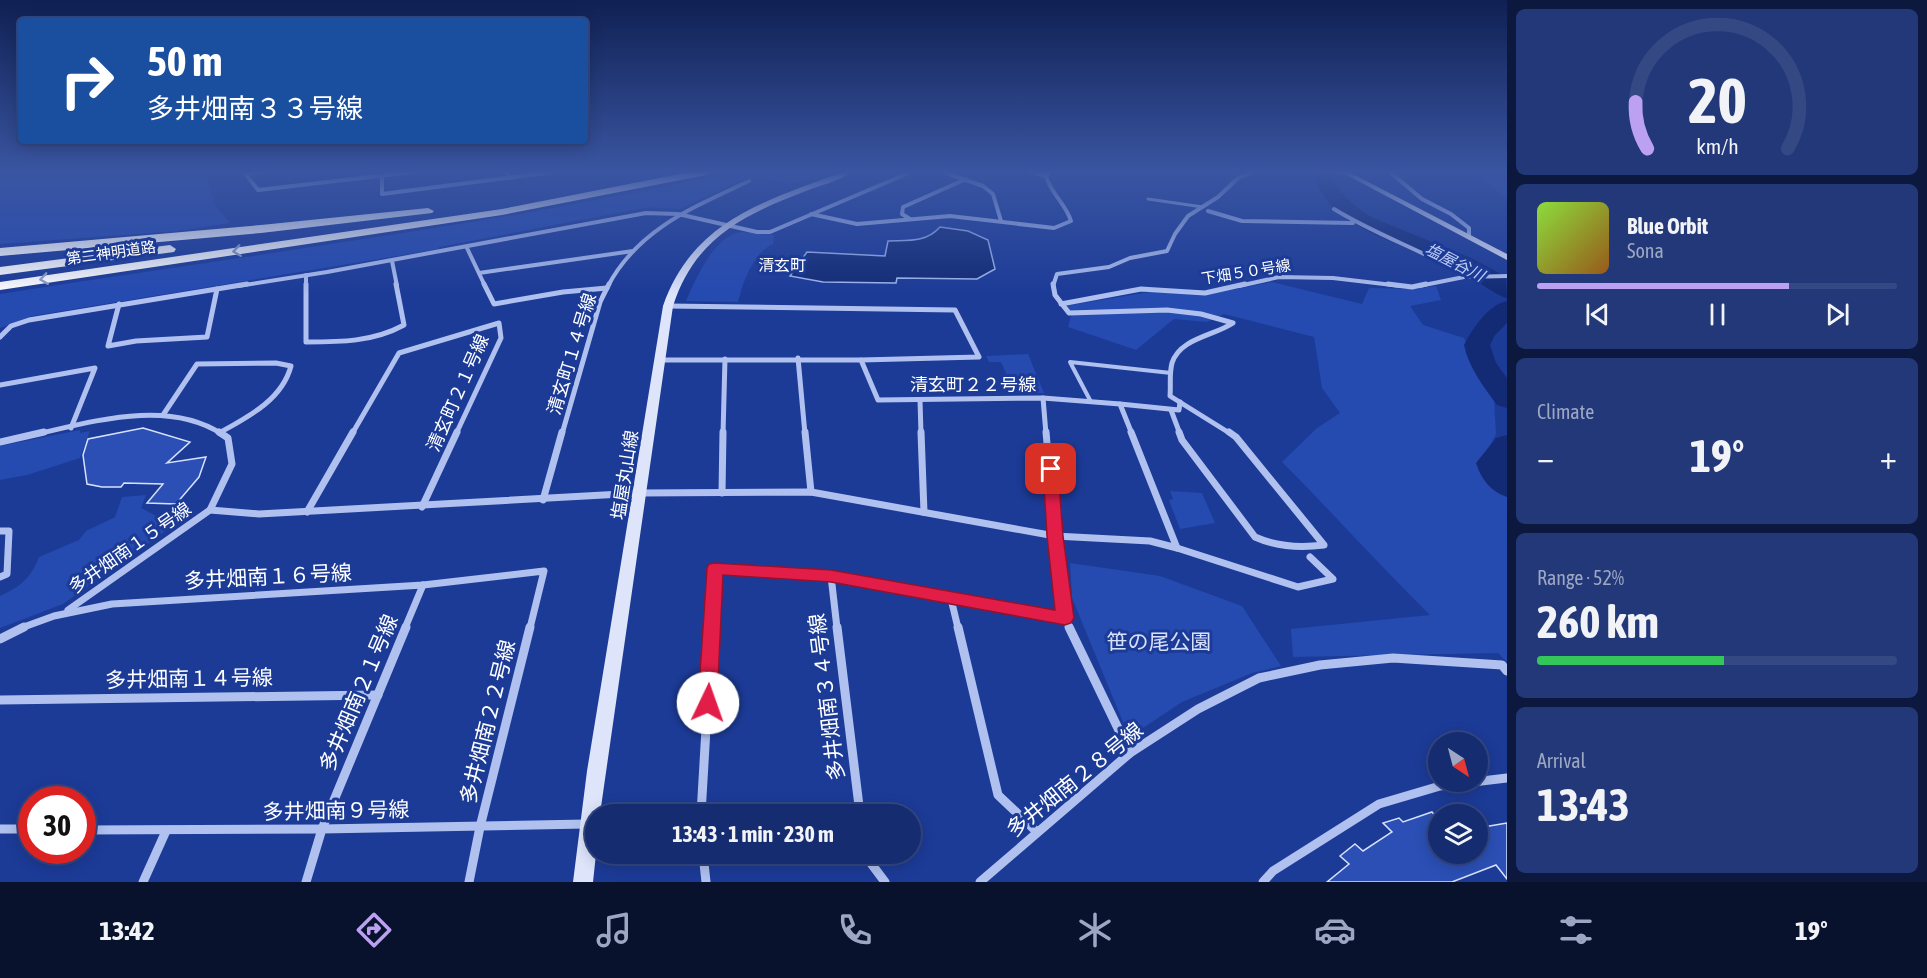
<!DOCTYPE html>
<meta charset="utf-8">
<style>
body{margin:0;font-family:"Asap Condensed","Noto Sans JP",sans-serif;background:#223879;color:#f1f3f6;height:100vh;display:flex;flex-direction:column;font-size:22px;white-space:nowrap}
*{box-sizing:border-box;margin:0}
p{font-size:20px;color:#9da7c3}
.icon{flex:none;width:33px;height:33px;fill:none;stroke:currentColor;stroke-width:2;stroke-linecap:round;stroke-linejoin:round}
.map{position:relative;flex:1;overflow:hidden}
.side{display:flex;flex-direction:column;gap:9px;padding:9px;background:#0c183e;width:420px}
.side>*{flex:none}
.hud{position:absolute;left:18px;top:18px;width:570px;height:126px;border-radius:6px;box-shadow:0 3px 15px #0003,0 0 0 2px #344884;background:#1a4fa0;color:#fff;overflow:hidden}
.needle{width:39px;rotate:144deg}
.buttons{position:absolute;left:1428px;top:732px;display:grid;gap:12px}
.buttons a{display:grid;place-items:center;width:60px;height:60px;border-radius:50%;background:#152c71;box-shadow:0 3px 15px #0003,0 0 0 2px #344884;font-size:30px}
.speed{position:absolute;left:18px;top:786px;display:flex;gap:12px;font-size:30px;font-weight:700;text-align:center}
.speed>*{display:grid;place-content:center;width:78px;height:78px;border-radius:50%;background:#152c71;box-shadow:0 3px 15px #0003,0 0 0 2px #344884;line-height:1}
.speed .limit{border:9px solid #d22;background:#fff;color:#111}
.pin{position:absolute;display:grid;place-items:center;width:51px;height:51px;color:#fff;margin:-26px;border-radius:12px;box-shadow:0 3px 9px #0006}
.me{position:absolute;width:66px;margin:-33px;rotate:3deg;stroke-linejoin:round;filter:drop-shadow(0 0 4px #0008)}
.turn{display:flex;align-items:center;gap:21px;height:126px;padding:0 30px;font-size:27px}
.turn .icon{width:78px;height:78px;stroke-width:2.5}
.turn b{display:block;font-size:42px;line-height:51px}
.big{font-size:45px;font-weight:700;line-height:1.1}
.side .card{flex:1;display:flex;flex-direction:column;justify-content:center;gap:9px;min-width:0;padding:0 21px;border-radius:9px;background:#223879}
.side .dial{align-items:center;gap:0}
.dial svg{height:156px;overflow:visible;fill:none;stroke:#344884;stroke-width:7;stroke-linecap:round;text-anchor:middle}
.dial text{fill:#f1f3f6;stroke:none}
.song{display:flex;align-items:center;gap:18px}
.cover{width:72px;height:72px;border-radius:9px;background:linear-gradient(135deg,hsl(90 70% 55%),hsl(30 70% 35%))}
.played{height:6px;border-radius:3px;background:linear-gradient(90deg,#bca0f2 70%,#344884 70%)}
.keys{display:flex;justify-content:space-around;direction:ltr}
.heat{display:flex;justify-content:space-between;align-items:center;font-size:33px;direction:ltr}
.charge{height:9px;border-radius:4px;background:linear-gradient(90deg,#34c759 52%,#344884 0)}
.trip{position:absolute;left:585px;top:804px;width:336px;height:60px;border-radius:30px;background:#152c71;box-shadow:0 3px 15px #0003,0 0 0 2px #344884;font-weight:700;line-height:60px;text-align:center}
.menu{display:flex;height:96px;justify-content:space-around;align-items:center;background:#08122d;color:#9da7c3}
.menu .icon{width:42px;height:42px}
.menu .current{color:#bca0f2}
.menu b{font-size:27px;color:#f1f3f6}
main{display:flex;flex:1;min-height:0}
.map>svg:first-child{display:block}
</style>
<main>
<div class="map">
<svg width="1507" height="882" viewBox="0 0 1507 882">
<rect width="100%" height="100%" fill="#1c3b97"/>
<g fill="#254ab0">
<path d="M0 172H199L207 180 215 205 230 223 178 231 0 244Z"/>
<path d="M734 172H825L791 184 762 177 744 179 680 209 649 207 439 247V249L32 316 0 328V294C245 255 491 226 734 172Z"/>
<path d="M1507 173V198L1478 175Z"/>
<path d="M741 232 774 235 773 244C753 253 743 282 738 302L686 301C696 278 714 236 741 232Z"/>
<path d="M1272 282 1362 304 1369 288 1412 289 1436 286 1441 300 1410 306 1423 325 1464 338 1494 398 1496 434 1478 470 1507 494V662L1498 653 1293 657 1291 629 1430 615C1379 565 1332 512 1282 462L1317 428 1340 413 1322 388 1314 337 1224 314 1207 322 1174 319 1136 350 1068 327 1072 313 1065 306 1155 291 1205 295Z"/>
<path d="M1028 354 1044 393H1015L1001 362H989L986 356Z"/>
<path d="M80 430V433L90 431 80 458 27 475 0 480V446Z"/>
<path d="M1170 491 1202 493 1215 523 1180 529 1169 500 1173 499Z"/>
<path d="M146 495 141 508 174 525 63 604 0 628V596C20 587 31 578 39 557L79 540 86 531 115 517 122 497Z"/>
<path d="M1070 563 1160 576 1242 606 1281 666 1252 673 1182 702 1143 728 1123 722 1072 598Z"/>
</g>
<path fill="#132b75" stroke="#a4b9f1" stroke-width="1.5" d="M940 227 968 231 988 240 995 269 977 279 897 278 896 283 823 282 790 276 807 252 885 256 888 241C907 240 926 243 940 227Z"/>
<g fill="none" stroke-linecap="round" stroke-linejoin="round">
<g fill="#132b75" fill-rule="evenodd">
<path d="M1317 172H1335L1332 178C1342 195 1354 207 1371 217L1471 258 1506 277 1507 298C1494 295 1470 275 1455 268 1422 252 1363 235 1338 212 1327 203 1320 190 1314 178Z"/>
<path d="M1507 301V323L1495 335 1490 345 1496 363 1507 378V408L1497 405C1483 386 1469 368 1464 345 1473 328 1488 305 1507 301Z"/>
<path d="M1507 435V497C1491 492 1481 479 1476 463L1496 438Z"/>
</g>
</g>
<g fill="#2b4fb5" stroke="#d7e1fb" stroke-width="1.5">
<path d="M143 428 190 442 167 463 206 457 199 477 176 504 147 503 163 484 124 483 121 487H102L87 484 83 455 88 439Z"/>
<path d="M1432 812 1438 819V854H1478V828L1507 823V879L1496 865 1452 882H1327L1349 864 1340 856 1355 844 1363 851 1392 832 1383 823 1399 818 1403 822Z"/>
</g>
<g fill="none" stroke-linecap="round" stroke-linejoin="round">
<path stroke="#b0c1f0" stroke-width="3" d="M1148 199 1203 207"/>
<path stroke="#b0c1f0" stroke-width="4" d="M1091 402 1070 362 1171 373"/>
<g stroke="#b0c1f0" stroke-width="4">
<path d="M244 172 258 190 413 172"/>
<path d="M505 172 512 178"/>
<path d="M943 172 983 186 993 194 1001 221"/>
<path d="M1031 172 1046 176"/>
<path d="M1338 172H1351"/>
<path d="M1390 172 1422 199 1451 214 1469 228V236"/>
<path d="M246 174 261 172"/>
<path d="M382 176V194L553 172"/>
<path d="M1334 209C1376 235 1424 251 1467 276"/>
<path d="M1208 211 1242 221 1353 223"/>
<path d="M811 214 857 224 950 216 1054 228 1071 221C1066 204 1051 194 1046 176L1050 172"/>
<path d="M910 219 902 214 903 207 966 179"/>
<path d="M467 248 485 286"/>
<path d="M392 261 397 286"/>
<path d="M479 273 633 251"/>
<path d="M306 275V286"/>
<path d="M238 286 327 272 646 213 678 214 757 232H770L911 172"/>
<path d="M608 286C638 229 694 207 749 181"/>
<path d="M1053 286 1057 274 1109 267 1130 258 1167 251 1175 234 1188 216 1218 197 1238 178 1252 172"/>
<path d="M1239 286 1279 277 1333 278 1401 286"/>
<path d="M1419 286 1464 277 1507 276"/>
</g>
<g stroke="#b0c1f0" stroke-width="5">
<path d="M306 284V342C340 342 373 342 404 325L396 284"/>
<path d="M484 284 494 304 563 292 607 288"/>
<path d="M1053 284 1055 295 1069 313 1167 310 1201 314 1233 323C1214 336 1180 338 1172 363 1169 374 1171 385 1170 396L1231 434"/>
<path d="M1388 284 1412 287 1426 284"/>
<path d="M119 304 108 346 136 341 207 337 217 289"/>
<path d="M1061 304 1141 289 1205 293 1245 284"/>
<path d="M668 306 955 310 979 357 861 360"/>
<path d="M0 337 11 326 29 320 247 284"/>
<path d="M798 358 805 434"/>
<path d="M662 360H861L878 400 1043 398 1046 434"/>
<path d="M0 385 95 368 71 428"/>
<path d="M1043 398 1120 404 1132 434"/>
<path d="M920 400 921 434"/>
<path d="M1120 404 1179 410 1180 402"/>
<path d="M1171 410 1180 434"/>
<path d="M163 415 197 364 276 363 291 366C282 400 248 417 219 433"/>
<path d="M37 434C95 421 168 399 222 434"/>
<path d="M352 434 399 353 499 323 501 338 456 434"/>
<path d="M562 434 600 302 609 284"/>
<path d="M723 434 725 359"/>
</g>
<g stroke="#b0c1f0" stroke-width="7">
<path d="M219 432 228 438 232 464 210 510 259 514 640 493 811 492 1055 536 1046 432"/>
<path d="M805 432 811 492"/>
<path d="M921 432 924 512"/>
<path d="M1179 432 1182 440 1255 537C1277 547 1300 548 1324 545L1236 437 1229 432"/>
<path d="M0 442 44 432"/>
<path d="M722 493 723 432"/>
<path d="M543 500 562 432"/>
<path d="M422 507 457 432"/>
<path d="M307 512 353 432"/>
<path d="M0 531H9L7 574 0 577"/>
<path d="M1177 548 1298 587 1333 579 1310 557"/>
<path d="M831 576 837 628"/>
<path d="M951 599 958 628"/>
<path d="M68 610 210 510"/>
<path d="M21 628 54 616 112 604 423 585 544 571 530 628"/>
<path d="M405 628 423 585"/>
<path d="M712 628 715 569 831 576 1065 618"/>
<path d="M1070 628 1065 618 1055 536 1150 541 1177 548 1131 432"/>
</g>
<g stroke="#b0c1f0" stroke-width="9">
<path d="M837 627 860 814"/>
<path d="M958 627 998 795 1037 832"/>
<path d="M1069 627 1130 753"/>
<path d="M0 639 24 627"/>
<path d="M0 700 378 695"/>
<path d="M701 814 712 627"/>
<path d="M0 829H32"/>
<path d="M82 830 322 829 586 824"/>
<path d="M703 854 706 882"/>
<path d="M864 854 885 882"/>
<path d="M143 882 166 831"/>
<path d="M306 882 322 829 406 627"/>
<path d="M469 882 480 827 530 627"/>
<path d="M980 882 1130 753 1198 709 1259 678 1320 665 1393 658 1502 665 1507 671"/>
<path d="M1263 882 1273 871 1379 804 1440 786 1507 778"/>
</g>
<g fill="#dee5fb" fill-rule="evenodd">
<path d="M843 172H852C839 181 821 185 806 191 743 215 695 238 673 306L600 814H596V854L593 882H573L587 771 663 306C693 220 765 201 843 172Z"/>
<path d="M1341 172H1349L1507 254V260Z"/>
</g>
<g fill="#fff" fill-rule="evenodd">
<path d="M690 172H711L706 175 502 215 0 290V282L502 209Z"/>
<path d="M428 208 434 211 432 213 261 233 0 256V248L261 225Z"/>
<path d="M170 245 176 249 174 252 0 275V267Z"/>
</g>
</g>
<defs><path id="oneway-chevron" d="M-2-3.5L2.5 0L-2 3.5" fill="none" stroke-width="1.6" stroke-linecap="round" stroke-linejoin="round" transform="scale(1.5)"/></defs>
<g stroke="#8e9dcb">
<use href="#oneway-chevron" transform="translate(237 251) rotate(172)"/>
<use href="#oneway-chevron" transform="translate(44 279) rotate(172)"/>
</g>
<linearGradient id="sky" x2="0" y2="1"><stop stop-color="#0f2053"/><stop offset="0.58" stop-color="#3a55a1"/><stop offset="1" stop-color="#3a55a1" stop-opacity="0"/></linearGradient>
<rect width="1507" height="295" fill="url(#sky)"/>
<path fill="#e11d48" stroke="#92132f" stroke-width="1.5" d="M1051 465 1058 469 1063 536 1074 618 1071 623 1065 625 831 582 723 575 717 703 714 709 708 711 701 709 698 703 707 568 709 564 715 563 831 570 1055 610 1047 536 1043 469Z"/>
<g text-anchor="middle" stroke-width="6" stroke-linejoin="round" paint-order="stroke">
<g font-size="15" fill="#fff" stroke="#1c3b97">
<text transform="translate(111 253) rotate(-8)" y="5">第二神明道路</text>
<text transform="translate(1246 272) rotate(-9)" y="5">下畑５０号線</text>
</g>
<g font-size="16" font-style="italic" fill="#bdcdf6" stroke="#1c3b97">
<text transform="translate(1455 262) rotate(27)" y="6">塩屋谷川</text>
</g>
<g font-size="16" fill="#fff" stroke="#1c3b97">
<text x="782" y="271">清玄町</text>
</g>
<g font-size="18" fill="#fff" stroke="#1c3b97">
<text transform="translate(572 354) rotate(-73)" y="6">清玄町１４号線</text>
<text x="973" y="391">清玄町２２号線</text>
<text transform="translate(458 393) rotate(-66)" y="6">清玄町２１号線</text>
<text transform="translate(625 475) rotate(-81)" y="6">塩屋丸山線</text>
<text transform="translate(130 548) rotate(-35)" y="6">多井畑南１５号線</text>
</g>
<g font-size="21" fill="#fff" stroke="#1c3b97">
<text transform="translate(268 577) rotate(-3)" y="7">多井畑南１６号線</text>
<text transform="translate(189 679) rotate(-1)" y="7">多井畑南１４号線</text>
<text transform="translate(359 693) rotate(-67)" y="7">多井畑南２１号線</text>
<text transform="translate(827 697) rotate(-97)" y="7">多井畑南３４号線</text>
<text transform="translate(488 722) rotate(-76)" y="7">多井畑南２２号線</text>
<text transform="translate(1075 780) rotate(-39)" y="7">多井畑南２８号線</text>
<text transform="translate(336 811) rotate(-1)" y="7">多井畑南９号線</text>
</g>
<g font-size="21" fill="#d7e1fb" stroke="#1c3b97">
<text x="1159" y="649">笹の尾公園</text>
</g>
</g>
</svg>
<div class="buttons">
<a><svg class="needle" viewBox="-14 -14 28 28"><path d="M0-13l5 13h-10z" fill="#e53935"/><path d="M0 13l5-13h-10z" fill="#9da7c3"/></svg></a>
<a><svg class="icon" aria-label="layers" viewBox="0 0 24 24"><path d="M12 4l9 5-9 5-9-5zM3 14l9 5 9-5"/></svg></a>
</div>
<div class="speed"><div class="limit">30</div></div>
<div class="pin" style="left:1051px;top:469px;background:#d93025"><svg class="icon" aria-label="arrive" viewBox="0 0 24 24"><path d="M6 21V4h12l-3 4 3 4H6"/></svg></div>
<svg class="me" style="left:708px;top:703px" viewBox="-20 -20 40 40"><circle r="19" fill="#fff"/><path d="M0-13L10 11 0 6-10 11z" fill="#e11d48"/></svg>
<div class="trip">13:43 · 1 min · 230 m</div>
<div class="hud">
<div class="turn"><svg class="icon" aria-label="right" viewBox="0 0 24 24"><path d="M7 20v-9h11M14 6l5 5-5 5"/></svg><div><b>50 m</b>多井畑南３３号線</div></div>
</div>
</div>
<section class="side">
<div class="card dial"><svg viewBox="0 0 100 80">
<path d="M14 69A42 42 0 1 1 86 69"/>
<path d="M14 69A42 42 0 0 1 8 45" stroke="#bca0f2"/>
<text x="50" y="56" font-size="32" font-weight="700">20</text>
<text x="50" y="72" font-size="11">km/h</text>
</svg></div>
<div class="card">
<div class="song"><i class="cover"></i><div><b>Blue Orbit</b><p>Sona</p></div></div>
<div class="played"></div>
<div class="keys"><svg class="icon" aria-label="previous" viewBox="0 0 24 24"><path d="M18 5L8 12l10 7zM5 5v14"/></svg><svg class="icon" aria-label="pause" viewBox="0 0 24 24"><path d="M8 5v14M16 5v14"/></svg><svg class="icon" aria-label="next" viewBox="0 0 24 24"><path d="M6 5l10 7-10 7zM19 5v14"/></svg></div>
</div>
<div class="card"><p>Climate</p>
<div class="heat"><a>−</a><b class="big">19°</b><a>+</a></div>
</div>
<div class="card"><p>Range · 52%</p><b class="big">260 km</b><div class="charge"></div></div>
<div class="card"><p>Arrival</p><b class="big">13:43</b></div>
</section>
</main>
<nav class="menu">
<b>13:42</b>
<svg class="icon current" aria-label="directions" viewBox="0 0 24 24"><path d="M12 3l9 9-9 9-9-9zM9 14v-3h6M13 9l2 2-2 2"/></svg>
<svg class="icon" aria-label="music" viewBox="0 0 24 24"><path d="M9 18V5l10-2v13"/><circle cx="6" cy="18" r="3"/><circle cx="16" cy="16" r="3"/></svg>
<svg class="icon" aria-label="phone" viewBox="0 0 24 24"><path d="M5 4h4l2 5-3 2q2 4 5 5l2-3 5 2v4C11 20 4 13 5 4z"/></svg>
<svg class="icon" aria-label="climate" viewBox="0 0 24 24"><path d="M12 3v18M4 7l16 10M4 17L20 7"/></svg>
<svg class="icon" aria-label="car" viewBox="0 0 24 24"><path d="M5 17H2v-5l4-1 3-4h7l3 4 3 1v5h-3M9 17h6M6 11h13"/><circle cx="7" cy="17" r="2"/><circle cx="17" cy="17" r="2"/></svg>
<svg class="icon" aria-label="filters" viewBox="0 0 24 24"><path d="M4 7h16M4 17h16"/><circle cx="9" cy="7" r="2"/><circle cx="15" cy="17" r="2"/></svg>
<b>19°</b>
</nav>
